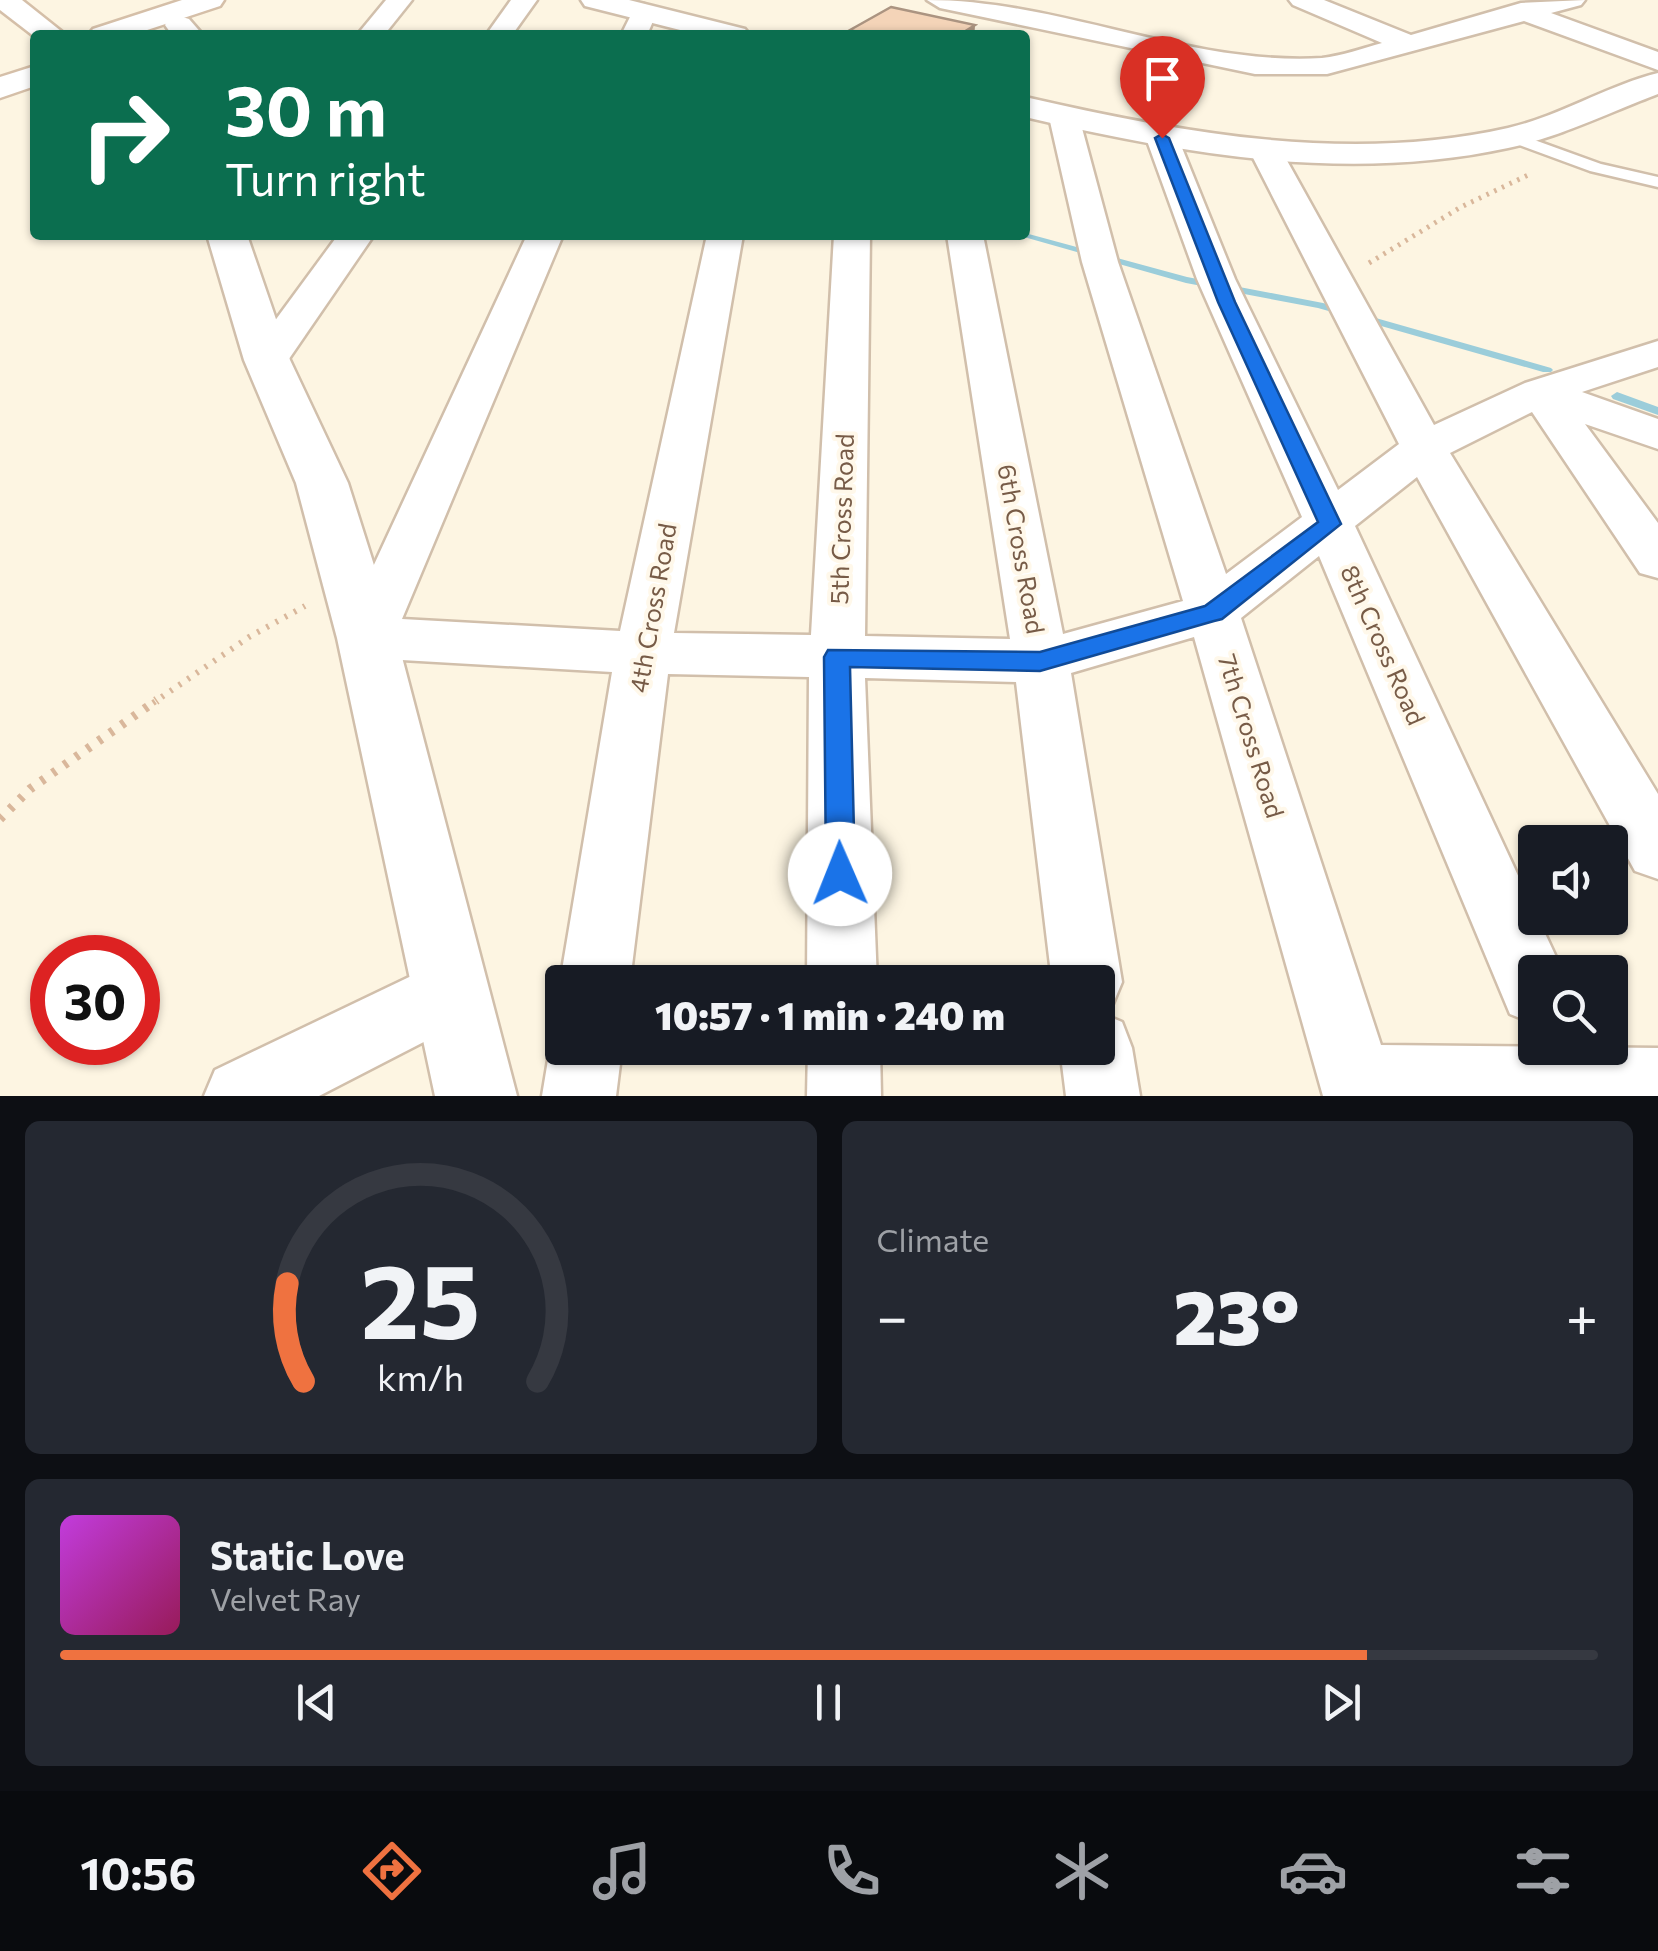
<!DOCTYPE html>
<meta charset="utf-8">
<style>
body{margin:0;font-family:Commissioner,sans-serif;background:#242831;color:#f1f3f6;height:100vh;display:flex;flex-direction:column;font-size:38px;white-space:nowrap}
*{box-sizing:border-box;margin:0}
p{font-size:32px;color:#9ea1a6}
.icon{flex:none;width:55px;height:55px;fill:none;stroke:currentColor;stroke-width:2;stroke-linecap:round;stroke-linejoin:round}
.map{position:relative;height:1096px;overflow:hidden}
.side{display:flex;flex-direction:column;gap:25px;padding:25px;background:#0d0f14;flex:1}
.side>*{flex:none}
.top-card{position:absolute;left:30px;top:30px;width:1000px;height:210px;border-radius:10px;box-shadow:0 2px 8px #0004;background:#0b6e4f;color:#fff;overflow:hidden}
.tools{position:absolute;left:1518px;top:825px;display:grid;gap:20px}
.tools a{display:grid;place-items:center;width:110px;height:110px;border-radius:10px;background:#171b24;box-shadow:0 2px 8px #0004;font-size:50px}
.speed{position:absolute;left:30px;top:935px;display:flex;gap:20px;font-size:50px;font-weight:700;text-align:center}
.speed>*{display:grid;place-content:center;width:130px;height:130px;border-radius:50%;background:#171b24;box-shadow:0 2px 8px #0004;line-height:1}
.speed .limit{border:15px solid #d22;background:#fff;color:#111}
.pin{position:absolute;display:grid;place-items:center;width:85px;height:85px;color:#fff;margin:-102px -42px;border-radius:50% 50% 50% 0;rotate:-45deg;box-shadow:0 0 10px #0007}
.pin .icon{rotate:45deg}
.me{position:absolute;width:110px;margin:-55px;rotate:359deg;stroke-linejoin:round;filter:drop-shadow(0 0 8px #0008)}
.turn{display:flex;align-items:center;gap:35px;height:210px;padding:0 30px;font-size:45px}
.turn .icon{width:130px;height:130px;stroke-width:2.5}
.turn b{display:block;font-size:70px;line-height:85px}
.big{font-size:75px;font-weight:800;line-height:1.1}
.side .tile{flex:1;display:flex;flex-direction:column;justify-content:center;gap:15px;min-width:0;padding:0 35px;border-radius:15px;background:#242831}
.side .dial{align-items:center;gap:0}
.dial svg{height:260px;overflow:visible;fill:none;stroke:#363941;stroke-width:7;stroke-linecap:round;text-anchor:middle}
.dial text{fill:#f1f3f6;stroke:none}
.song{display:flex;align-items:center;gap:30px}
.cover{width:120px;height:120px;border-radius:15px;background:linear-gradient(135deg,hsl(290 70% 55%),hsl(330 70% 35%))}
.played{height:10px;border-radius:5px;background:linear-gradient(90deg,#ef7240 85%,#363941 85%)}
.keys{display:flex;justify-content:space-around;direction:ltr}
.heat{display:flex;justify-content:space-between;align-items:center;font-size:55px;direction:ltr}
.side .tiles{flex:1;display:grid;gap:25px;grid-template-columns:1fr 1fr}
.tile:last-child{grid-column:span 2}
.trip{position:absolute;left:545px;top:965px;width:570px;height:100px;border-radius:10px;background:#171b24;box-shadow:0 2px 8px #0004;font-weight:800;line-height:100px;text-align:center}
.tabs{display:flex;height:160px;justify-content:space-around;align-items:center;background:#090b0e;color:#9ea1a6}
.tabs .icon{width:70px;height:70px}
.tabs .active{color:#ef7240}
.tabs b{font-size:45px;color:#f1f3f6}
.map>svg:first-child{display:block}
</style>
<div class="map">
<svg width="1658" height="1096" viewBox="0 0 1658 1096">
<rect width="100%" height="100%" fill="#fdf5e2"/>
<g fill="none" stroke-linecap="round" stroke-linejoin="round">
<g fill="#9bcdda" fill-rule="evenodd">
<path d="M1025 233 1187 277 1323 303 1551 368 1553 370 1551 372H1543L1318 308 1186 283 1017 235H1025Z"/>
<path d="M1617 392 1658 407V415L1613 399 1611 396Z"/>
</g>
<defs>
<path id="service" d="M1506 134H1518L1601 164 1658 177V187L1590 171 1506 140Z"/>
<g id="minor">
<path d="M386 0H412L384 35H357Z"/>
<path d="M511 0H537L512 35H486Z"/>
<path d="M927 0C1061 0 1189 66 1322 58 1342 56 1363 48 1382 43L1293 5 1289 0H1324L1411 35 1521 3 1585 0 1581 5 1551 13 1658 52V70L1524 21 1327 74H1255L940 8Z"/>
<path d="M644 4 657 12 647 35H621L635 7Z"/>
<path d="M1064 108 1075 111 1079 117 1118 262 1226 574 1302 517 1197 279 1146 138 1151 131H1173L1178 138 1235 279 1338 490 1399 444 1248 148 1253 141H1275L1280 148 1434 425 1525 383 1658 341V367L1582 392 1658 419V449L1585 424 1658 523V578L1640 573 1532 412 1450 453 1658 794V879L1635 871 1417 477 1355 526 1563 972H1535V1024L1510 1014 1319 556 1241 618 1381 1045 1658 1048V1096H1323L1194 637 1071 673 1122 982 1112 1006 1098 1012V982H1052L1016 682 865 678 877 982H807L809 677 668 674 630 982H562V988L560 982 612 672 367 658 348 652 340 638 527 235H563L402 619 620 631 707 235H743L674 633 811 635 834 235H870L865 636 1010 639 947 235H983L1063 634 1183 601 1082 262 1049 117 1053 111Z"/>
<path d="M338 235H374L282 369 267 372 252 369 246 360Z"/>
<path d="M451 957 476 967 486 991 476 1015 319 1096H204L215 1070Z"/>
<path d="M1098 1012 1122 1022 1132 1048 1140 1096H1066L1060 1048H1098Z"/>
<path d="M562 1021V1048H622L616 1096H542L550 1048Z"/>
<path d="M808 1048H880L881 1096H807Z"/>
</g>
<g id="tertiary">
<path d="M581 0H629L745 29 750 35H700L585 6Z"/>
<path d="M179 16 189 19 203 35H172L165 25 169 19Z"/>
<path d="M1658 73V94C1608 113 1560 137 1508 148 1347 183 1182 154 1025 117V97C1181 133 1349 164 1508 128 1560 116 1606 86 1658 73Z"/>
<path d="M207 235H247L290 360 348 483 397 638 517 1096H435L337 638 296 483 244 360Z"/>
</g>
<g id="secondary">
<path d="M0 0H22L66 35 35 37 0 10Z"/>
<path d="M182 0H224L220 6 132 35H88L93 29Z"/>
<path d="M35 66V86L0 98V77Z"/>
</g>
</defs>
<use href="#service" stroke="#d1bfab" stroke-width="5"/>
<use href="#minor" stroke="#d1bfab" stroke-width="5"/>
<use href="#tertiary" stroke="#d1bfab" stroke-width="5"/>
<use href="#secondary" stroke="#d5bfa8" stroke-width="5"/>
<path stroke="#d9b79b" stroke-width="5" stroke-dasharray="2.5 6" stroke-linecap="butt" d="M1369 263 1461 207 1528 175"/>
<path stroke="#d9b79b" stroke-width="6" stroke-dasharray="2.5 8" stroke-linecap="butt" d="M153 703 249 637 305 606"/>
<path stroke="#d9b79b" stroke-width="9" stroke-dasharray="4 10" stroke-linecap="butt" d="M0 819 30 789 157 700"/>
<use href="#service" fill="#fff" fill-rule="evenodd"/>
<use href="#minor" fill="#fff" fill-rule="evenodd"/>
<use href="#tertiary" fill="#fff" fill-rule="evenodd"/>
<use href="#secondary" fill="#fff" fill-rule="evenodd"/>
</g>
<path fill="#d2b69e" d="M975 25 974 35H850V30Z"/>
<path fill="#ab9481" d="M975 25 974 35H959Z"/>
<path fill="#f4d4b8" stroke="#ab9481" stroke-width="2.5" d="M891 7 975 25 959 35H869L850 30Z"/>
<path fill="#1a73e8" stroke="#114b97" stroke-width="2.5" d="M1162 134 1169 138 1235 302 1341 524 1222 619 1214 621 1040 671 850 667 855 874 851 883 840 887 830 883 826 874 824 657 828 650 1040 652 1205 606 1318 522 1218 302 1155 138Z"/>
<g text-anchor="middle" stroke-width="8" stroke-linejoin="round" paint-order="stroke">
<g font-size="25" fill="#775b47" stroke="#fff8ea">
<text transform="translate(842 519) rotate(-88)" y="9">5th Cross Road</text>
<text transform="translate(1021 549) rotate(80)" y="9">6th Cross Road</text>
<text transform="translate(653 608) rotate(-80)" y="9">4th Cross Road</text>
<text transform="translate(1383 645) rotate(66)" y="9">8th Cross Road</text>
<text transform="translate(1251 736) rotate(73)" y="9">7th Cross Road</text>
</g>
</g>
</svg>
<div class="tools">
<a><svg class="icon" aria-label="sound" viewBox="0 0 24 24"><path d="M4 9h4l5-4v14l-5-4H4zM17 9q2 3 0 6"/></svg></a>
<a><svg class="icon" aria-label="search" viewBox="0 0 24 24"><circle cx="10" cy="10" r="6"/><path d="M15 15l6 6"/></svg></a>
</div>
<div class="speed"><div class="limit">30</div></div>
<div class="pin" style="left:1162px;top:138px;background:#d93025"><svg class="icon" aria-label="arrive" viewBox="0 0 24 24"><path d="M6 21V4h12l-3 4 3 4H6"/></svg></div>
<svg class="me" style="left:840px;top:874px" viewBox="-20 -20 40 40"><circle r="19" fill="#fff"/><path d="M0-13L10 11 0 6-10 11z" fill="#1a73e8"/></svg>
<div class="trip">10:57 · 1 min · 240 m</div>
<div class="top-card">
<div class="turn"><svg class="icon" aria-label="right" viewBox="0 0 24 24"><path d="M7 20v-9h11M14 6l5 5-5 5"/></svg><div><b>30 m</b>Turn right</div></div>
</div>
</div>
<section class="side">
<div class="tiles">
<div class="tile dial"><svg viewBox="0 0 100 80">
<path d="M14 69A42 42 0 1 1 86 69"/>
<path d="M14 69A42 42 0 0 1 9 39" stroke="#ef7240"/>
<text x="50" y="56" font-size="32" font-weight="700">25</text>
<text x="50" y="72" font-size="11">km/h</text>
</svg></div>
<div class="tile"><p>Climate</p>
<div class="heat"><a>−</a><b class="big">23°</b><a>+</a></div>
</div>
<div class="tile">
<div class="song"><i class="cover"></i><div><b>Static Love</b><p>Velvet Ray</p></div></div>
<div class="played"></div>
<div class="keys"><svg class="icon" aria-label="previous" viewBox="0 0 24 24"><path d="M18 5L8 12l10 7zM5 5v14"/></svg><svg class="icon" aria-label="pause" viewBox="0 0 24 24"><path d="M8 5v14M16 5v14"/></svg><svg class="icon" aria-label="next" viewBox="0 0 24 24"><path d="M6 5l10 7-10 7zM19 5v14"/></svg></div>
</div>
</div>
</section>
<nav class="tabs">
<b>10:56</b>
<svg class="icon active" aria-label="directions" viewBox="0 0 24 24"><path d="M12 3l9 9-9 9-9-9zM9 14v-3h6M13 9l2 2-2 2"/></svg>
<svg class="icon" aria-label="music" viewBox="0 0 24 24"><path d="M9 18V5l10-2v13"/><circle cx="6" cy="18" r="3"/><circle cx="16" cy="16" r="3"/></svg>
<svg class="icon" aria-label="phone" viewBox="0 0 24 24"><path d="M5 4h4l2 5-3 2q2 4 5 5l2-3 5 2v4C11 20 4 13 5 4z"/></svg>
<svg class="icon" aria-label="climate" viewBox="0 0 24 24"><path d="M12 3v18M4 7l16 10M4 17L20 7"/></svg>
<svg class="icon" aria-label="car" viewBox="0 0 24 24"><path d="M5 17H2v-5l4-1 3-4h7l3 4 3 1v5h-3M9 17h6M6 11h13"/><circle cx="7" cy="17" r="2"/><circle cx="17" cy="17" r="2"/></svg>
<svg class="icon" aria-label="filters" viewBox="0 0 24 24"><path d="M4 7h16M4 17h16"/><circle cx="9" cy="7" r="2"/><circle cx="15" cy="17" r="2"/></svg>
</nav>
